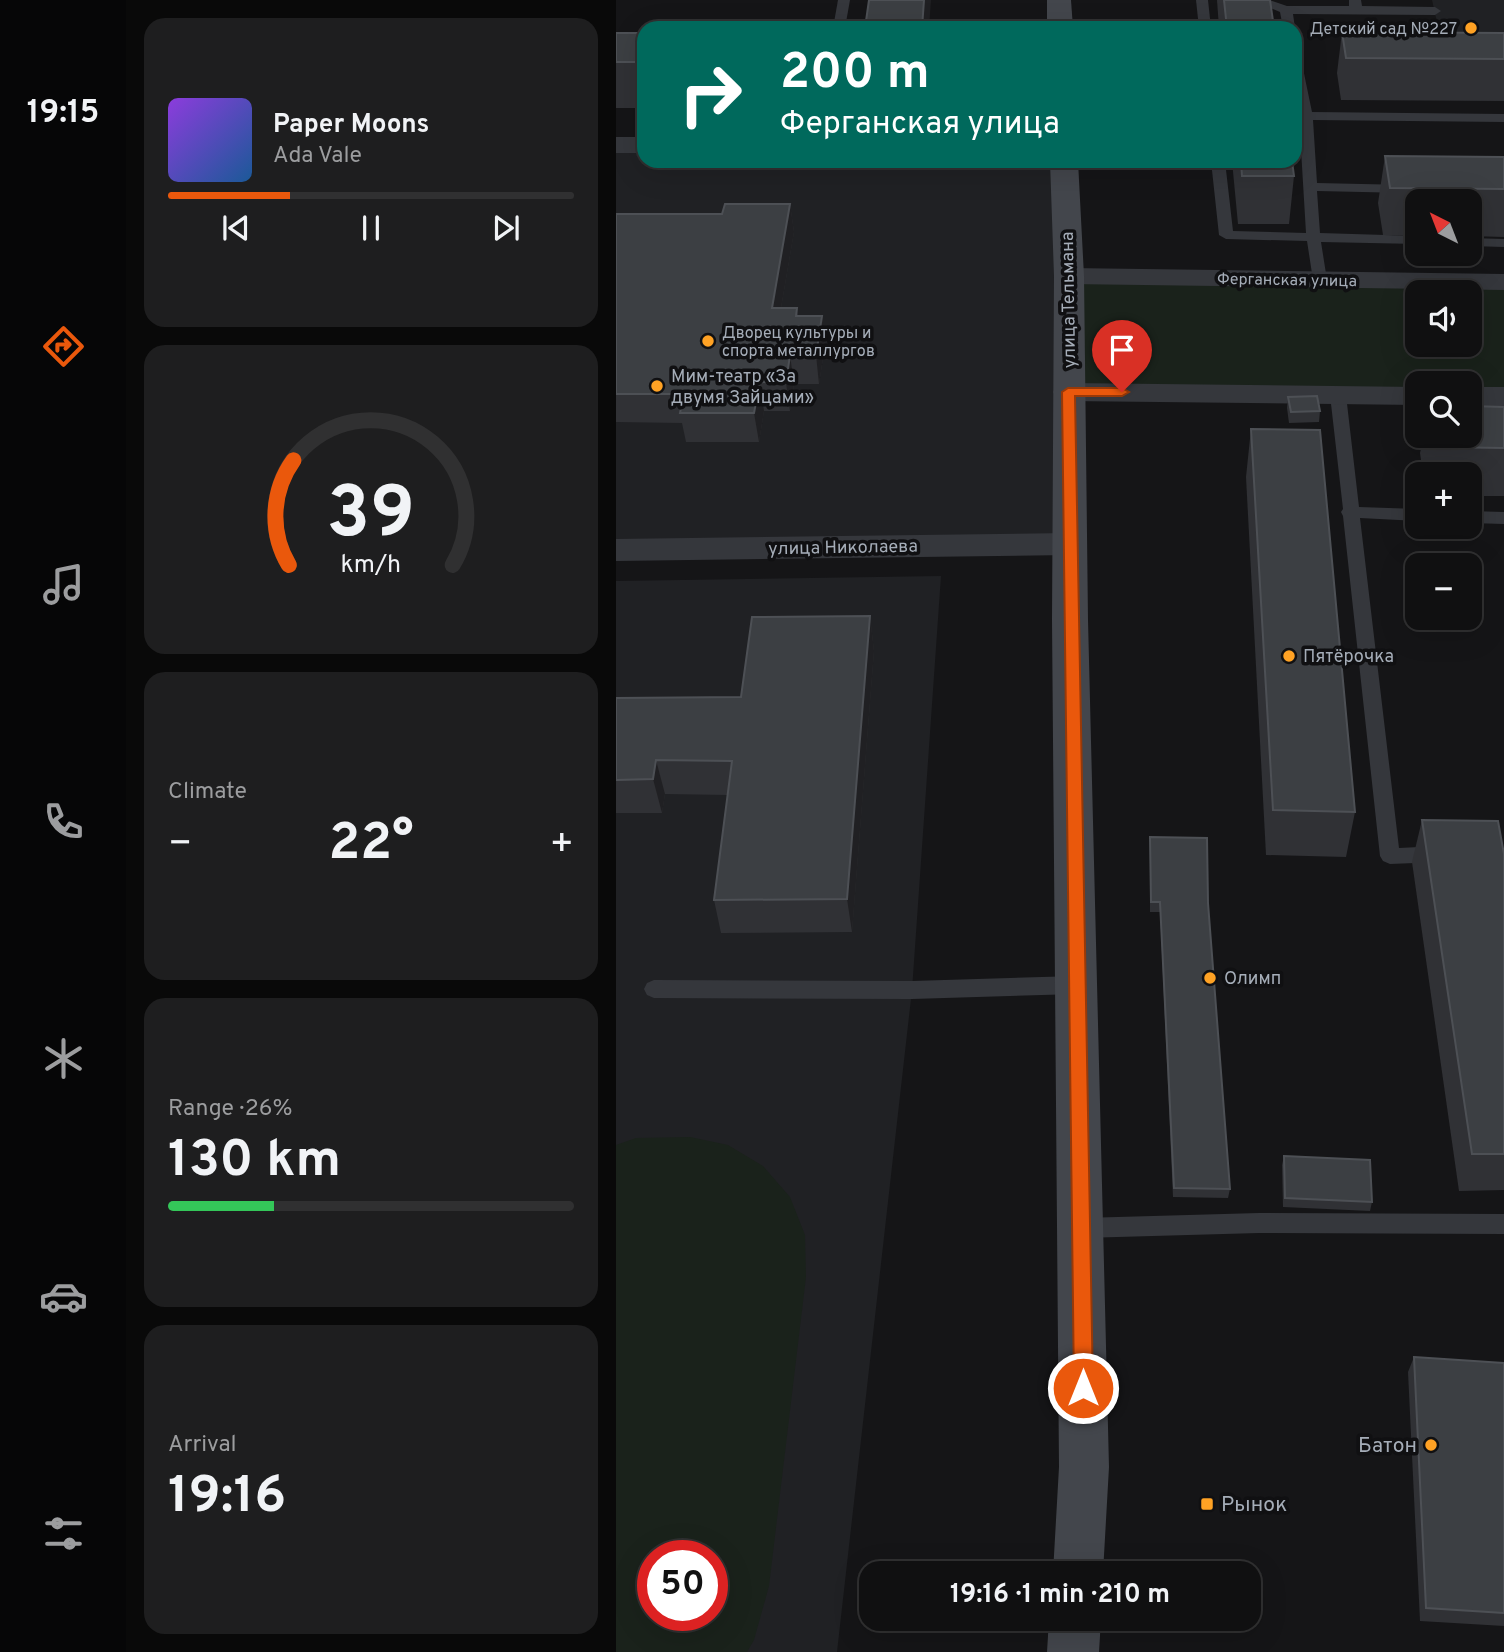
<!DOCTYPE html>
<meta charset="utf-8">
<style>
body{margin:0;font-family:Overpass,sans-serif;background:#1e1e1f;color:#f1f3f6;height:100vh;display:flex;flex-direction:column;font-size:26px;white-space:nowrap}
*{box-sizing:border-box;margin:0}
p{font-size:23px;color:#9c9d9f}
.icon{flex:none;width:38px;height:38px;fill:none;stroke:currentColor;stroke-width:2;stroke-linecap:round;stroke-linejoin:round}
.map{position:relative;flex:1;overflow:hidden}
.sheet{display:flex;flex-direction:column;gap:18px;padding:18px;background:#090909;width:490px}
.sheet>*{flex:none}
.banner{position:absolute;left:21px;top:21px;width:665px;height:147px;border-radius:21px;box-shadow:0 7px 28px #0002,0 0 0 2px #303031;background:#00695c;color:#fff;overflow:hidden}
.needle{width:46px;rotate:318deg}
.tools{position:absolute;left:789px;top:189px;display:grid;gap:14px}
.tools a{display:grid;place-items:center;width:77px;height:77px;border-radius:14px;background:#101011;box-shadow:0 7px 28px #0002,0 0 0 2px #303031;font-size:35px}
.speed{position:absolute;left:21px;top:1540px;display:flex;gap:14px;font-size:35px;font-weight:700;text-align:center}
.speed>*{display:grid;place-content:center;width:91px;height:91px;border-radius:50%;background:#101011;box-shadow:0 7px 28px #0002,0 0 0 2px #303031;line-height:1}
.speed .limit{border:10px solid #d22;background:#fff;color:#111}
.pin{position:absolute;display:grid;place-items:center;width:60px;height:60px;color:#fff;margin:-72px -30px;border-radius:50% 50% 50% 0;rotate:-45deg;box-shadow:0 0 7px #0007}
.pin .icon{rotate:45deg}
.me{position:absolute;width:77px;margin:-38px;rotate:0deg;stroke-linejoin:round;filter:drop-shadow(0 0 5px #0008)}
.turn{display:flex;align-items:center;gap:24px;height:147px;padding:0 28px;font-size:32px}
.turn .icon{width:91px;height:91px;stroke-width:2.5}
.turn b{display:block;font-size:49px;line-height:60px}
.big{font-size:52px;font-weight:700;line-height:1.1}
.sheet .widget{flex:1;display:flex;flex-direction:column;justify-content:center;gap:10px;min-width:0;padding:0 24px;border-radius:21px;background:#1e1e1f}
.sheet .dial{align-items:center;gap:0}
.dial svg{height:182px;overflow:visible;fill:none;stroke:#303031;stroke-width:7;stroke-linecap:round;text-anchor:middle}
.dial text{fill:#f1f3f6;stroke:none}
.song{display:flex;align-items:center;gap:21px}
.cover{width:84px;height:84px;border-radius:10px;background:linear-gradient(135deg,hsl(270 70% 55%),hsl(210 70% 35%))}
.played{height:7px;border-radius:4px;background:linear-gradient(90deg,#ea580c 30%,#303031 30%)}
.keys{display:flex;justify-content:space-around;direction:ltr}
.heat{display:flex;justify-content:space-between;align-items:center;font-size:38px;direction:ltr}
.charge{height:10px;border-radius:5px;background:linear-gradient(90deg,#34c759 26%,#303031 0)}
.trip{position:absolute;left:243px;top:1561px;width:402px;height:70px;border-radius:21px;background:#101011;box-shadow:0 7px 28px #0002,0 0 0 2px #303031;font-weight:700;line-height:70px;text-align:center}
main{display:flex;flex:1;min-height:0}
.tabs{display:flex;flex-direction:column;width:126px;justify-content:space-around;align-items:center;background:#060607;color:#9c9d9f}
.tabs .icon{width:49px;height:49px}
.tabs .on{color:#ea580c}
.tabs b{font-size:32px;color:#f1f3f6}
.map>svg:first-child{display:block}
</style>
<main>
<nav class="tabs">
<b>19:15</b>
<svg class="icon on" aria-label="directions" viewBox="0 0 24 24"><path d="M12 3l9 9-9 9-9-9zM9 14v-3h6M13 9l2 2-2 2"/></svg>
<svg class="icon" aria-label="music" viewBox="0 0 24 24"><path d="M9 18V5l10-2v13"/><circle cx="6" cy="18" r="3"/><circle cx="16" cy="16" r="3"/></svg>
<svg class="icon" aria-label="phone" viewBox="0 0 24 24"><path d="M5 4h4l2 5-3 2q2 4 5 5l2-3 5 2v4C11 20 4 13 5 4z"/></svg>
<svg class="icon" aria-label="climate" viewBox="0 0 24 24"><path d="M12 3v18M4 7l16 10M4 17L20 7"/></svg>
<svg class="icon" aria-label="car" viewBox="0 0 24 24"><path d="M5 17H2v-5l4-1 3-4h7l3 4 3 1v5h-3M9 17h6M6 11h13"/><circle cx="7" cy="17" r="2"/><circle cx="17" cy="17" r="2"/></svg>
<svg class="icon" aria-label="filters" viewBox="0 0 24 24"><path d="M4 7h16M4 17h16"/><circle cx="9" cy="7" r="2"/><circle cx="15" cy="17" r="2"/></svg>
</nav>
<section class="sheet">
<div class="widget">
<div class="song"><i class="cover"></i><div><b>Paper Moons</b><p>Ada Vale</p></div></div>
<div class="played"></div>
<div class="keys"><svg class="icon" aria-label="previous" viewBox="0 0 24 24"><path d="M18 5L8 12l10 7zM5 5v14"/></svg><svg class="icon" aria-label="pause" viewBox="0 0 24 24"><path d="M8 5v14M16 5v14"/></svg><svg class="icon" aria-label="next" viewBox="0 0 24 24"><path d="M6 5l10 7-10 7zM19 5v14"/></svg></div>
</div>
<div class="widget dial"><svg viewBox="0 0 100 80">
<path d="M14 69A42 42 0 1 1 86 69"/>
<path d="M14 69A42 42 0 0 1 16 23" stroke="#ea580c"/>
<text x="50" y="56" font-size="32" font-weight="700">39</text>
<text x="50" y="72" font-size="11">km/h</text>
</svg></div>
<div class="widget"><p>Climate</p>
<div class="heat"><a>−</a><b class="big">22°</b><a>+</a></div>
</div>
<div class="widget"><p>Range · 26%</p><b class="big">130 km</b><div class="charge"></div></div>
<div class="widget"><p>Arrival</p><b class="big">19:16</b></div>
</section>
<div class="map">
<svg width="888" height="1652" viewBox="0 0 888 1652">
<rect width="100%" height="100%" fill="#151517"/>
<g fill="#202124" fill-rule="evenodd">
<path d="M816 0H888V44H826Z"/>
<path d="M0 145H28V161H448L454 544 0 550Z"/>
<path d="M325 576 296 990 221 1652H0V581ZM37 1556H96V1615H37Z"/>
</g>
<g fill="#1a221b" fill-rule="evenodd">
<path d="M453 276 888 282V397H854V383H802L801 396 452 392ZM802 292H854V345H802Z"/>
<path d="M74 1137 112 1145 147 1166 174 1197 189 1235 190 1277 153 1586 138 1640 131 1652H0V1145L20 1138ZM37 1556H96V1615H37Z"/>
</g>
<g fill="none" stroke-linecap="round" stroke-linejoin="round">
<g fill="#35373c" fill-rule="evenodd">
<path d="M222 0H234L229 28H217Z"/>
<path d="M580 0H592L595 28H583Z"/>
<path d="M635 0H653L671 6H733V0H745L746 6 819 7 825 11 819 15 677 14 679 28H667L664 12Z"/>
<path d="M679 55 685 59 696 112 888 114V122L697 120 701 183 791 185 798 189 791 193 701 191 704 233 802 236V244L705 242 711 280 704 284 697 280 691 241 610 239 603 235 595 161H609L617 231 690 233 683 116 679 93Z"/>
<path d="M854 238 888 239V247L854 246Z"/>
<path d="M722 390 730 395 743 507 802 509V521L744 518 783 848 824 846 831 849 834 854 831 859 824 862 774 864 767 861 764 856 727 516 725 512 727 509 714 395Z"/>
<path d="M854 511 888 512V524L854 523Z"/>
<path d="M461 976 468 979 471 985 468 991 461 994 296 999 38 998 31 995 28 989 31 983 38 980 296 981Z"/>
<path d="M643 1213 888 1214V1234L643 1233 466 1238 458 1235 455 1228 458 1221 466 1218Z"/>
</g>
<g fill="#35373c" fill-rule="evenodd">
<rect x="0" y="137" width="28" height="16"/>
<path d="M453 268 888 274V290L453 284 443 282 439 276 443 270Z"/>
<path d="M452 383 802 387V405L452 401 441 399 437 392 441 385Z"/>
<rect x="854" y="387" width="34" height="20"/>
<path d="M454 533 465 536 470 544 465 552 454 555 0 561V539Z"/>
</g>
<g fill="#43464c" fill-rule="evenodd">
<path d="M431 0H455L457 28H431Z"/>
<path d="M434 161H462L468 276 472 620 493 1467 487 1573H437L443 1467 436 620 438 276Z"/>
<path d="M433 1619H485L483 1652H431Z"/>
</g>
</g>
<g fill="#303135">
<path d="M601 0H654L658 28H603Z"/>
<path d="M726 32 888 33V101L725 100 721 73Z"/>
<rect x="0" y="33" width="28" height="75"/>
<path d="M769 156 888 157V237L854 236V201H802V236L767 235 762 203Z"/>
<path d="M616 161H676L678 176 673 224H622Z"/>
<path d="M174 204 178 232 165 308H181L182 316H206L209 345 203 384H178L174 411H148L143 442H70L66 423 0 422V214H106Z"/>
<path d="M672 397 704 411 703 422 673 423 671 408Z"/>
<path d="M888 407V496H854V474H807L804 453 808 436H854Z"/>
<path d="M635 429 739 812 730 857 650 855 630 477Z"/>
<path d="M254 616 258 651 236 932 105 933 98 900 112 795 49 794 46 813H0V698L125 697Z"/>
<path d="M806 820 888 854V1190L843 1191 796 862Z"/>
<path d="M534 837 592 903 614 1189 612 1198 557 1197 544 912H534Z"/>
<path d="M668 1156 756 1202 754 1211 667 1207 666 1165Z"/>
<path d="M798 1357 888 1363V1626L804 1621 792 1372Z"/>
</g>
<g fill="#202023">
<path d="M308 0H315L313 28H306Z"/>
<path d="M174 204 178 232 160 337 156 308Z"/>
<path d="M206 316 209 345 203 384 200 355Z"/>
<path d="M174 355 178 384 174 411 170 383Z"/>
<path d="M144 382 148 411 143 442 138 413Z"/>
<path d="M254 616 258 651 236 932 231 899Z"/>
<path d="M40 760 49 794 46 813 37 779Z"/>
</g>
<g fill="#3c3f43" stroke="#4d5055" stroke-width="2">
<path d="M253 0H308L306 28H249Z"/>
<path d="M608 0H654L658 28H611Z"/>
<path d="M726 32 888 33V59L730 58Z"/>
<rect x="0" y="33" width="28" height="29"/>
<path d="M769 156 888 157V189L774 188Z"/>
<path d="M625 161H676L678 176H626Z"/>
<path d="M109 204H174L156 308H181L180 316H206L200 355H174L170 383 144 382 138 413H64L68 394H0V214H106Z"/>
<path d="M701 396 704 411 675 412 672 397Z"/>
<path d="M854 406 888 407V448L820 447 818 436H854Z"/>
<path d="M635 429 704 430 739 812 657 810Z"/>
<path d="M254 616 231 899 98 900 116 761 40 760 37 779 0 780V698L125 697 136 617Z"/>
<path d="M806 820 882 821 888 854V1154H856Z"/>
<path d="M534 837 591 838 592 903 614 1189 558 1188 544 902H535Z"/>
<path d="M668 1156 754 1160 756 1202 669 1198Z"/>
<path d="M798 1357 888 1363V1613L810 1608Z"/>
</g>
<path fill="#ea580c" stroke="#983908" stroke-width="2" d="M452 388H506L513 392 506 396H459L477 1388 474 1394 467 1397 460 1394 458 1388 446 392Z"/>
<g fill="#ffa224" stroke="#101012" stroke-width="2.5">
<circle cx="855" cy="28" r="7"/>
<circle cx="92" cy="341" r="7"/>
<circle cx="41" cy="386" r="7"/>
<circle cx="673" cy="656" r="7"/>
<circle cx="594" cy="978" r="7"/>
<circle cx="815" cy="1445" r="7"/>
<rect x="584" y="1497" width="14" height="14" rx="3.5"/>
</g>
<g text-anchor="middle" stroke-width="7" stroke-linejoin="round" paint-order="stroke">
<g font-size="16" fill="#a5adb8" stroke="#101012" text-anchor="end">
<text x="841" y="34">Детский сад №227</text>
<text x="106" y="338" text-anchor="start">Дворец культуры и<tspan x="106" dy="18">спорта металлургов</tspan></text>
</g>
<g font-size="16" fill="#a5adb8" stroke="#101012">
<text transform="translate(671 279) rotate(1)" y="6">Ферганская улица</text>
</g>
<g font-size="18" fill="#a5adb8" stroke="#101012">
<text transform="translate(452 300) rotate(-91)" y="6">улица Тельмана</text>
<text transform="translate(227 547) rotate(-1)" y="6">улица Николаева</text>
</g>
<g font-size="18" fill="#a5adb8" stroke="#101012" text-anchor="start">
<text x="55" y="382">Мим-театр «За<tspan x="55" dy="21">двумя Зайцами»</tspan></text>
<text x="687" y="662">Пятёрочка</text>
<text x="608" y="984">Олимп</text>
</g>
<g font-size="21" fill="#a5adb8" stroke="#101012" text-anchor="end">
<text x="801" y="1452">Батон</text>
<text x="605" y="1511" text-anchor="start">Рынок</text>
</g>
</g>
</svg>
<div class="tools">
<a><svg class="needle" viewBox="-14 -14 28 28"><path d="M0-13l5 13h-10z" fill="#e53935"/><path d="M0 13l5-13h-10z" fill="#9c9d9f"/></svg></a>
<a><svg class="icon" aria-label="sound" viewBox="0 0 24 24"><path d="M4 9h4l5-4v14l-5-4H4zM17 9q2 3 0 6"/></svg></a>
<a><svg class="icon" aria-label="search" viewBox="0 0 24 24"><circle cx="10" cy="10" r="6"/><path d="M15 15l6 6"/></svg></a>
<a>+</a>
<a>−</a>
</div>
<div class="speed"><div class="limit">50</div></div>
<div class="pin" style="left:506px;top:392px;background:#d93025"><svg class="icon" aria-label="arrive" viewBox="0 0 24 24"><path d="M6 21V4h12l-3 4 3 4H6"/></svg></div>
<svg class="me" style="left:467px;top:1388px" viewBox="-20 -20 40 40"><circle r="17" fill="#ea580c" stroke="#fff" stroke-width="3"/><path d="M0-11L8 9 0 5-8 9z" fill="#fff"/></svg>
<div class="trip">19:16 · 1 min · 210 m</div>
<div class="banner">
<div class="turn"><svg class="icon" aria-label="right" viewBox="0 0 24 24"><path d="M7 20v-9h11M14 6l5 5-5 5"/></svg><div><b>200 m</b>Ферганская улица</div></div>
</div>
</div>
</main>
